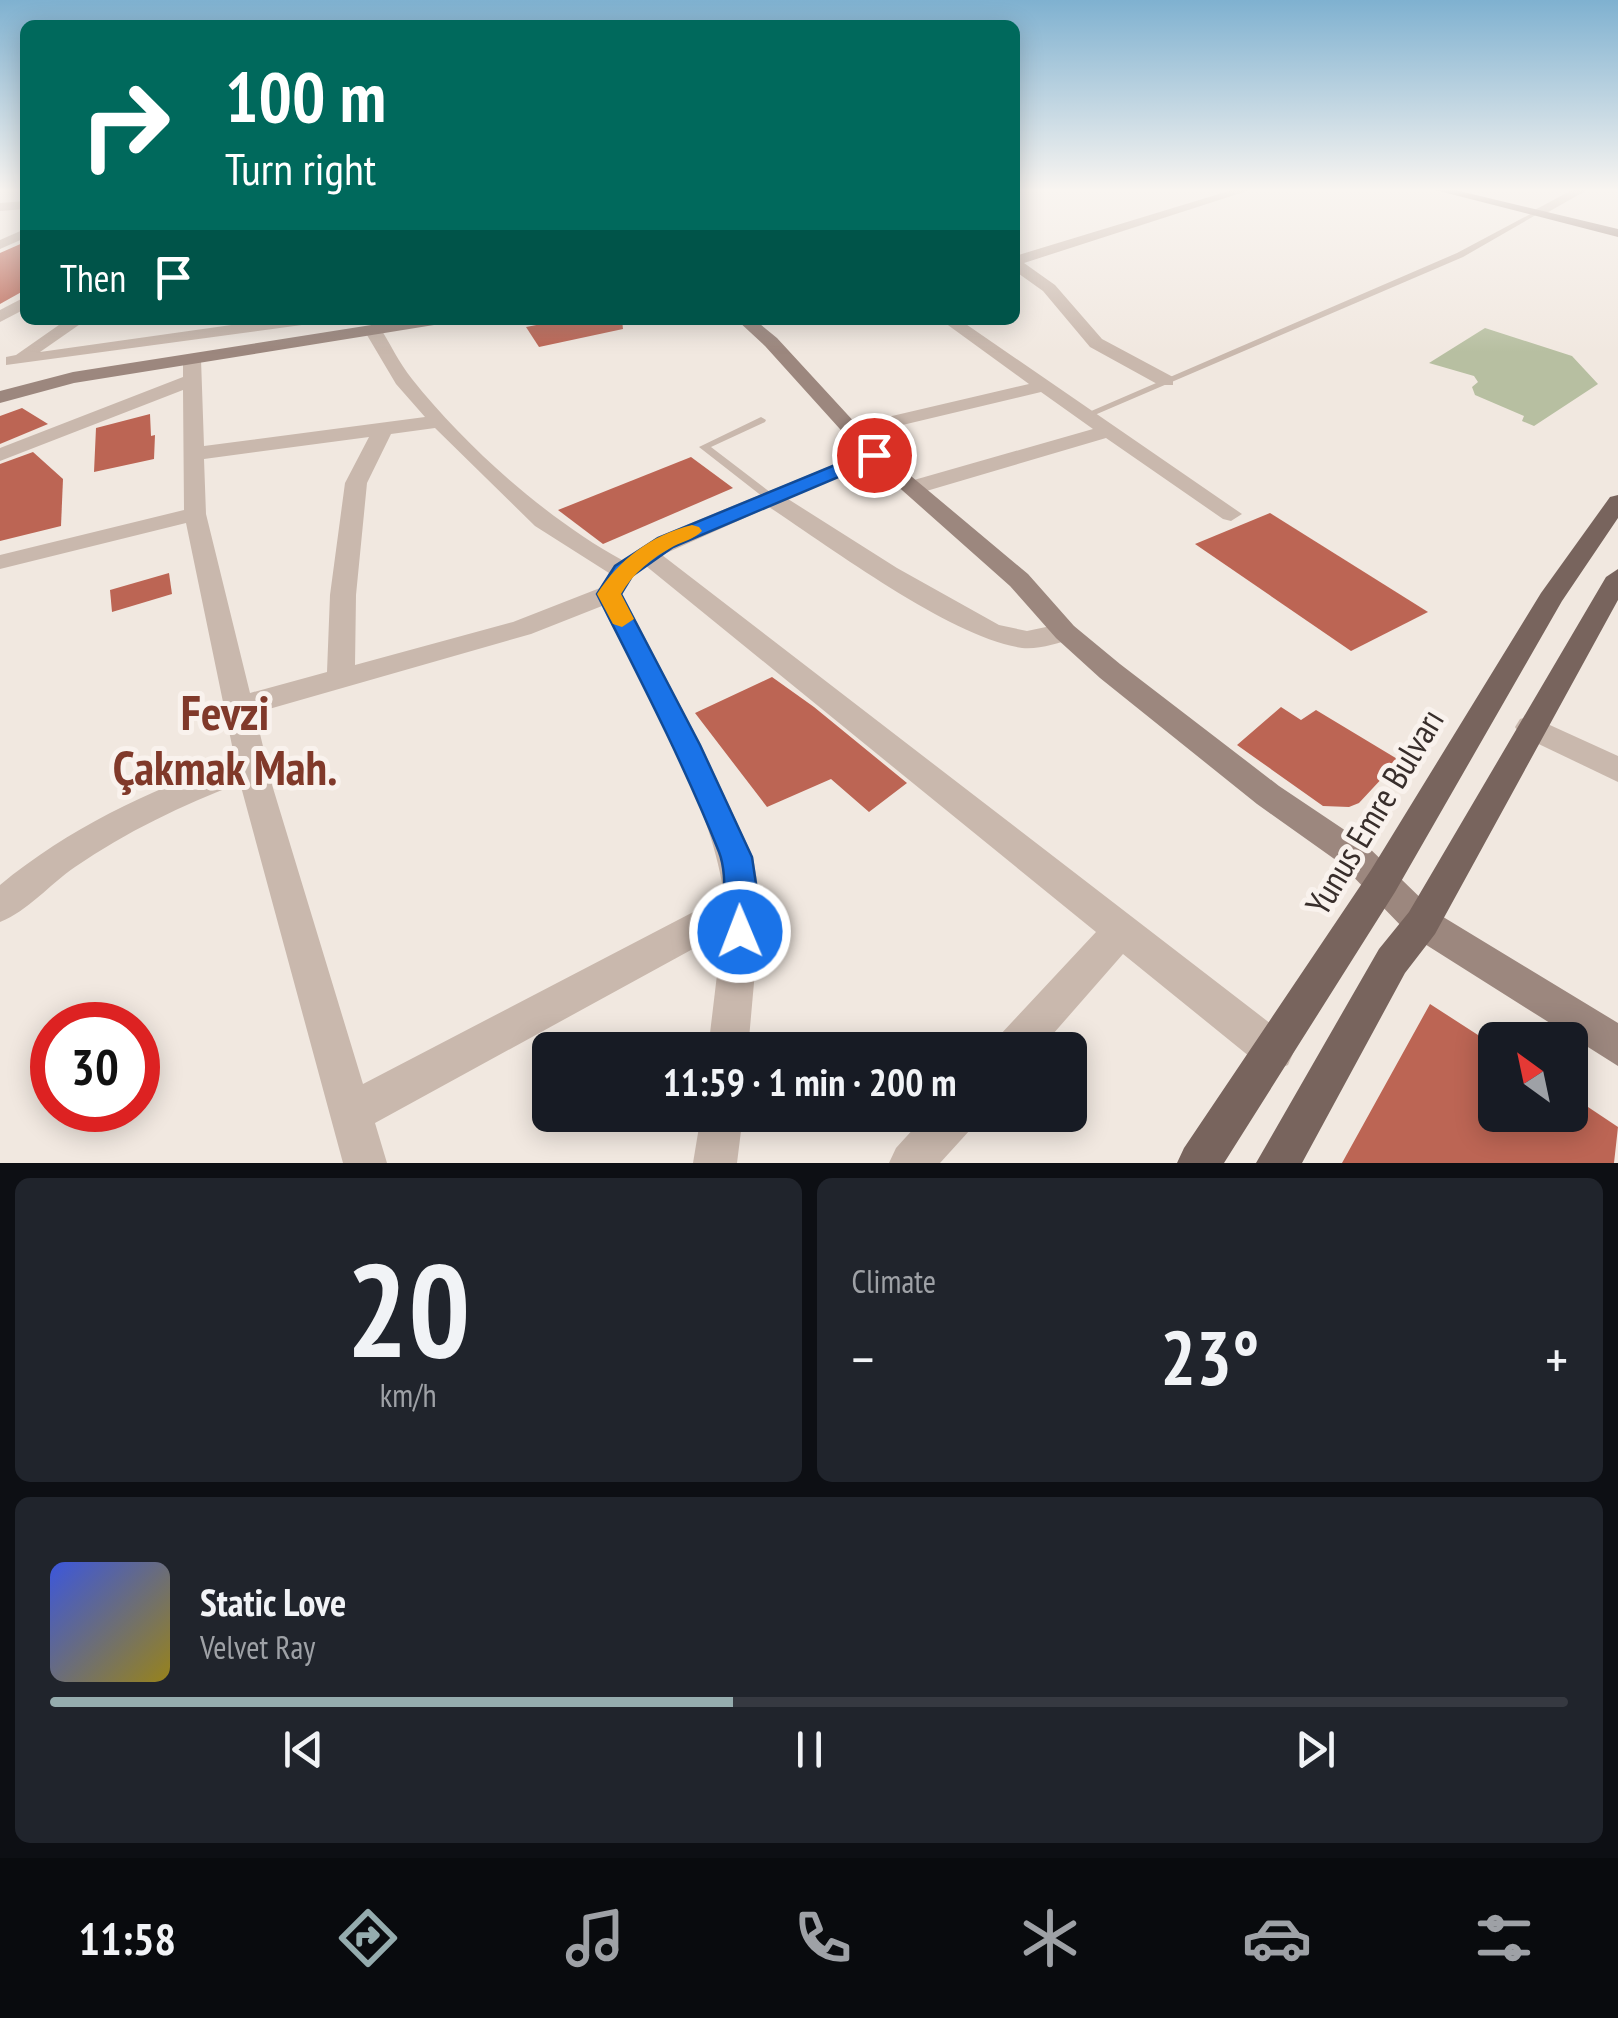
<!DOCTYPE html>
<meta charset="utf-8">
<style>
body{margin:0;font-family:"PT Sans Narrow",sans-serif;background:#20242c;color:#f1f3f6;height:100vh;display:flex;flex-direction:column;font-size:38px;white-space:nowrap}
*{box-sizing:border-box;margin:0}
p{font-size:32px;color:#9ea1a6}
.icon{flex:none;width:55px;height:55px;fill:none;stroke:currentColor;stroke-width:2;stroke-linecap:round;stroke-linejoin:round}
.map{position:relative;height:1163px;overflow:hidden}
.panel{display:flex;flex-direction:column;gap:15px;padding:15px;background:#0d0f14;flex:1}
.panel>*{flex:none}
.banner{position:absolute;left:20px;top:20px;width:1000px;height:305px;border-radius:15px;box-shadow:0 5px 25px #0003;background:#00695c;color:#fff;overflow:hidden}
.needle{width:65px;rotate:327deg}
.tools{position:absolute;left:1478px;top:1022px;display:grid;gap:20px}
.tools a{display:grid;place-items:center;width:110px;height:110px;border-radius:15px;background:#171b24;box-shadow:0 5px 25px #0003;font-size:50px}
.speed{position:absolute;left:30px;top:1002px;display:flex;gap:20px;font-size:50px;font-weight:700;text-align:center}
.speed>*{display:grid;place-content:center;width:130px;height:130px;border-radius:50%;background:#171b24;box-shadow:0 5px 25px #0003;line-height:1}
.speed .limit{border:15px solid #d22;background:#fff;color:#111}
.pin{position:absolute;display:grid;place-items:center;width:85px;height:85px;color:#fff;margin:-42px;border:5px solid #fff;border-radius:50%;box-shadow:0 2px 10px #0007}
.me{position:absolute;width:110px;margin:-55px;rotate:359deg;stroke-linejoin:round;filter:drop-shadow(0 0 8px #0008)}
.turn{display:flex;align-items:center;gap:35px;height:210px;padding:0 40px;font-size:45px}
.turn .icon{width:130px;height:130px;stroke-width:2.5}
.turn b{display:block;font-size:70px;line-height:85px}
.then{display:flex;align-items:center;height:95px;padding:0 40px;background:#0003;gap:20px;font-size:38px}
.big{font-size:75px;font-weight:700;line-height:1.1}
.panel .tile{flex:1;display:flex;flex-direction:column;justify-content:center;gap:15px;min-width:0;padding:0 35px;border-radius:15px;background:#20242c}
.panel .dial{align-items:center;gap:0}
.dial b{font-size:130px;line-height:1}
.song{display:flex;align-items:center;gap:30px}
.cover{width:120px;height:120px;border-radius:15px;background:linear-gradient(135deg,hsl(230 70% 55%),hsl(50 70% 35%))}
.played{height:10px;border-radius:5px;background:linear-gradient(90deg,#95acae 45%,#363941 45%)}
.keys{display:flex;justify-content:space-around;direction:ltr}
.heat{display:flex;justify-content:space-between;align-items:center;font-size:55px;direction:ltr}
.panel .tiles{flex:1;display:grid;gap:15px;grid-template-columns:1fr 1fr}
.tile:last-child{grid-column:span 2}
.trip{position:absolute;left:532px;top:1032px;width:555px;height:100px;border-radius:15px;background:#171b24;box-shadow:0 5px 25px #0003;font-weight:700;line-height:100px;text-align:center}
.dock{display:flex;height:160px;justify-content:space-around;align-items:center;background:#090b0e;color:#9ea1a6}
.dock .icon{width:70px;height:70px}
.dock .active{color:#95acae}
.dock b{font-size:45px;color:#f1f3f6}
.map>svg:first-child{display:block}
</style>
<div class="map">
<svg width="1618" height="1163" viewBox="0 0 1618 1163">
<rect width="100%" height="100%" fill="#f1e8e0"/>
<path fill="#b7bfa1" d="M1485 328 1572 356 1598 384 1534 426 1522 421 1524 416 1475 395 1472 387 1478 382 1474 376 1429 363Z"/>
<g fill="#bc6554">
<path d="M25 242V290L0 304V253Z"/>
<path d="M562 320H622L623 329 539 347 526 327Z"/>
<path d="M22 408 48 424 0 444V416Z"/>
<path d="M150 414 151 436 155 435 154 459 94 472 96 428Z"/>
<path d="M33 452 63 479 61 526 0 541V464Z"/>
<path d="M691 457 733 488 603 544 558 510Z"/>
<path d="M1270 513 1428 612 1351 651 1195 544Z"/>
<path d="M169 573 172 594 112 612 110 590Z"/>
<path d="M772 677 814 707 907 783 869 812 831 779 767 807 695 713Z"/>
<path d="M1281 707 1301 720 1316 710 1399 760 1359 803 1349 807 1323 806 1237 745Z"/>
<path d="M1430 1004 1495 1046V1115H1570V1095L1618 1127 1614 1163H1342Z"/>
</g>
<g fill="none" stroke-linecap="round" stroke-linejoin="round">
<g fill="#c9b8ad" fill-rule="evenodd">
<path d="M1536 211 1541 212 1463 257 1090 417 1087 418 1082 415 1457 253Z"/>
<path d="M761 417 766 420 765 422 711 447 775 496 777 498 775 500H767L699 447Z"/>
</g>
<g fill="#c9b8ad" fill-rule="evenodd">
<path d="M1232 190H1250L1024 263 1055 285 1102 339 1173 377V385H1159L1090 347 1043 291 1015 271V256Z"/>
<path d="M1572 190H1587L1543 215 1531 212Z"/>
<path d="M25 201V209L0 211V203Z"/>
<path d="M25 229V238L0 249V240Z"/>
<path d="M25 297V309L0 322V310Z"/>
<path d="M66 320H86L40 352 266 320H310L302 325 6 365V357L16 355Z"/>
<path d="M941 320H960L1242 514 1231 521 1223 519 1106 438 923 492H907L904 487 907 482 1093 429 1041 392 852 437 845 435V427L1029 384Z"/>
<path d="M373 325 379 326C390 343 399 363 412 379 466 447 547 519 622 560L657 537 867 451H881L884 455 881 459 788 499 897 568 999 625 1027 631 1065 623 1074 626 1078 632 1074 638C1059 643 1038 650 1022 648 950 637 833 549 769 507L662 555 1288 1037 1294 1051 1288 1065 1274 1071 1260 1065 1123 954 1039 1050H993L999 1036 1096 932 646 566 632 576 622 594 701 745 753 857 761 904 748 1050H708L722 933 375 1123 387 1163H343L240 783C182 805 126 832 75 867 50 884 28 911 0 922V885C70 827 151 790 235 760L186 523 0 569V555L184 510 183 390 0 461V448L183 377V359L192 354 201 359 204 446 425 417 396 384 364 330ZM435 428 535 526 609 573 600 588 513 622 355 665 356 595 367 483 391 434ZM369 437 345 483 330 595 327 672 250 693 206 514 204 459ZM602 606C645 692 712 802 724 896L363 1084 273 788 255 713 531 634Z"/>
<path d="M1530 716 1618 756V782L1520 735 1515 727 1520 719Z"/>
<path d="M701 1115H743L737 1163H693Z"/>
<path d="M926 1115H976L970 1130 940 1163H889L896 1148Z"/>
</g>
<g fill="#9c877e" fill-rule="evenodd">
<path d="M1435 190H1455L1618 229V237Z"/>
<path d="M403 320H442L434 325 74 383 0 403V391L73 372Z"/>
<path d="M737 320H755L777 338 881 451 1028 574 1074 626 1120 664 1279 786 1364 843 1435 912 1618 1023V1066L1409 934 1340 863 1257 804 1100 678 1056 638 1010 586 867 459 765 346Z"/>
</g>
<g fill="#78645d" fill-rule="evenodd">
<path d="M1618 495V518L1562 601 1395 892 1224 1163H1177L1184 1148 1371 870 1541 593 1610 497Z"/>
<path d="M1618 569V600L1435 934 1405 973 1302 1163H1256L1379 949 1409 912 1606 577Z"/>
</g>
</g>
<linearGradient id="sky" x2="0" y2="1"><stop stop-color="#7fb1d0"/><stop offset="0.54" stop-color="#f9f5f1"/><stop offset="1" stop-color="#f9f5f1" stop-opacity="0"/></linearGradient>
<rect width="1618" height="352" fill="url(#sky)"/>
<path fill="#1a73e8" stroke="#114b97" stroke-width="2.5" d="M874 449 884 455 881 459 673 547 632 576 621 594 700 745 752 857 759 904 752 942 740 947 729 942C719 921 730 880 719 852 684 764 640 679 597 594L615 566 658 538Z"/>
<path fill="#f59e0b" d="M692 525 699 527 702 531C694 539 684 541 674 546 652 558 633 573 621 594L634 619 622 627 613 624 597 594C619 560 651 535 692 525Z"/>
<g text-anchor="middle" stroke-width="10" stroke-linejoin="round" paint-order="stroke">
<g font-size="35" fill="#382e2b" stroke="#f9f2ed">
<text transform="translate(1375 812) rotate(-59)" y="12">Yunus Emre Bulvarı</text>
</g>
<g font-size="48" font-weight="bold" fill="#80392a" stroke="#f9f2ed">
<text x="225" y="730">Fevzi<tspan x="225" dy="55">Çakmak Mah.</tspan></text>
</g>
</g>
</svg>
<div class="tools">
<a><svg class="needle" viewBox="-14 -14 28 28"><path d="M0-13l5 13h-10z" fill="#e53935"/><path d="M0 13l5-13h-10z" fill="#9ea1a6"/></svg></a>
</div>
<div class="speed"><div class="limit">30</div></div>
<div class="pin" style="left:874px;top:455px;background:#d93025"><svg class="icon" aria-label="arrive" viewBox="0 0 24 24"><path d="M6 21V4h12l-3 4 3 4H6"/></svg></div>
<svg class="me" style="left:740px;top:932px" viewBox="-20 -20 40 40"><circle r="17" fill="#1a73e8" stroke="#fff" stroke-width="3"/><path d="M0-11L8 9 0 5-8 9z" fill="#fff"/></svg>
<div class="trip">11:59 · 1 min · 200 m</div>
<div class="banner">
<div class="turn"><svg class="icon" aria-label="right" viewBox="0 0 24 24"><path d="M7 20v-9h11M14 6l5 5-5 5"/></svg><div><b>100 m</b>Turn right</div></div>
<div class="then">Then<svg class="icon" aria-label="arrive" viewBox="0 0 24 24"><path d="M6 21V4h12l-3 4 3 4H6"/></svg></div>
</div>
</div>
<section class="panel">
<div class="tiles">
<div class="tile dial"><b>20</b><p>km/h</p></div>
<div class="tile"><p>Climate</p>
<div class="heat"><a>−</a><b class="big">23°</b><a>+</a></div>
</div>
<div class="tile">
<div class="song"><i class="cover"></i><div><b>Static Love</b><p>Velvet Ray</p></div></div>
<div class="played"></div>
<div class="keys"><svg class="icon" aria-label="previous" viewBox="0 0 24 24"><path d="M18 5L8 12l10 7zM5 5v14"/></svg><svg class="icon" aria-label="pause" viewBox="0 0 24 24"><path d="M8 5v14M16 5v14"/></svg><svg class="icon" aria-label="next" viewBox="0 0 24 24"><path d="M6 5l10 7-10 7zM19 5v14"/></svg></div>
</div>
</div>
</section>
<nav class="dock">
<b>11:58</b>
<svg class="icon active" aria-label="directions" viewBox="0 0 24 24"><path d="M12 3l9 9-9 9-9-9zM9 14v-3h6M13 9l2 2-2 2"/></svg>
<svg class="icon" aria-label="music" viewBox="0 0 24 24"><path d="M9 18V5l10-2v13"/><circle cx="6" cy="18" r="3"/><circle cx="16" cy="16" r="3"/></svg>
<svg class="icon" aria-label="phone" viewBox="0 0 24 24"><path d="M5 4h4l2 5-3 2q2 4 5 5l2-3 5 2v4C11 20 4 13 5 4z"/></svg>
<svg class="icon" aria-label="climate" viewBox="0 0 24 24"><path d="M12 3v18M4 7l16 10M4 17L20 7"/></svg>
<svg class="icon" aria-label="car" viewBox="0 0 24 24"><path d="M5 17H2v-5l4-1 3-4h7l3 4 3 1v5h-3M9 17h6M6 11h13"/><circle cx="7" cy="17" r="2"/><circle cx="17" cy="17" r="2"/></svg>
<svg class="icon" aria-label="filters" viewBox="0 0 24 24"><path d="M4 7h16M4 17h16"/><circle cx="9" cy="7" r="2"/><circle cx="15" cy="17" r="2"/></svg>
</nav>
